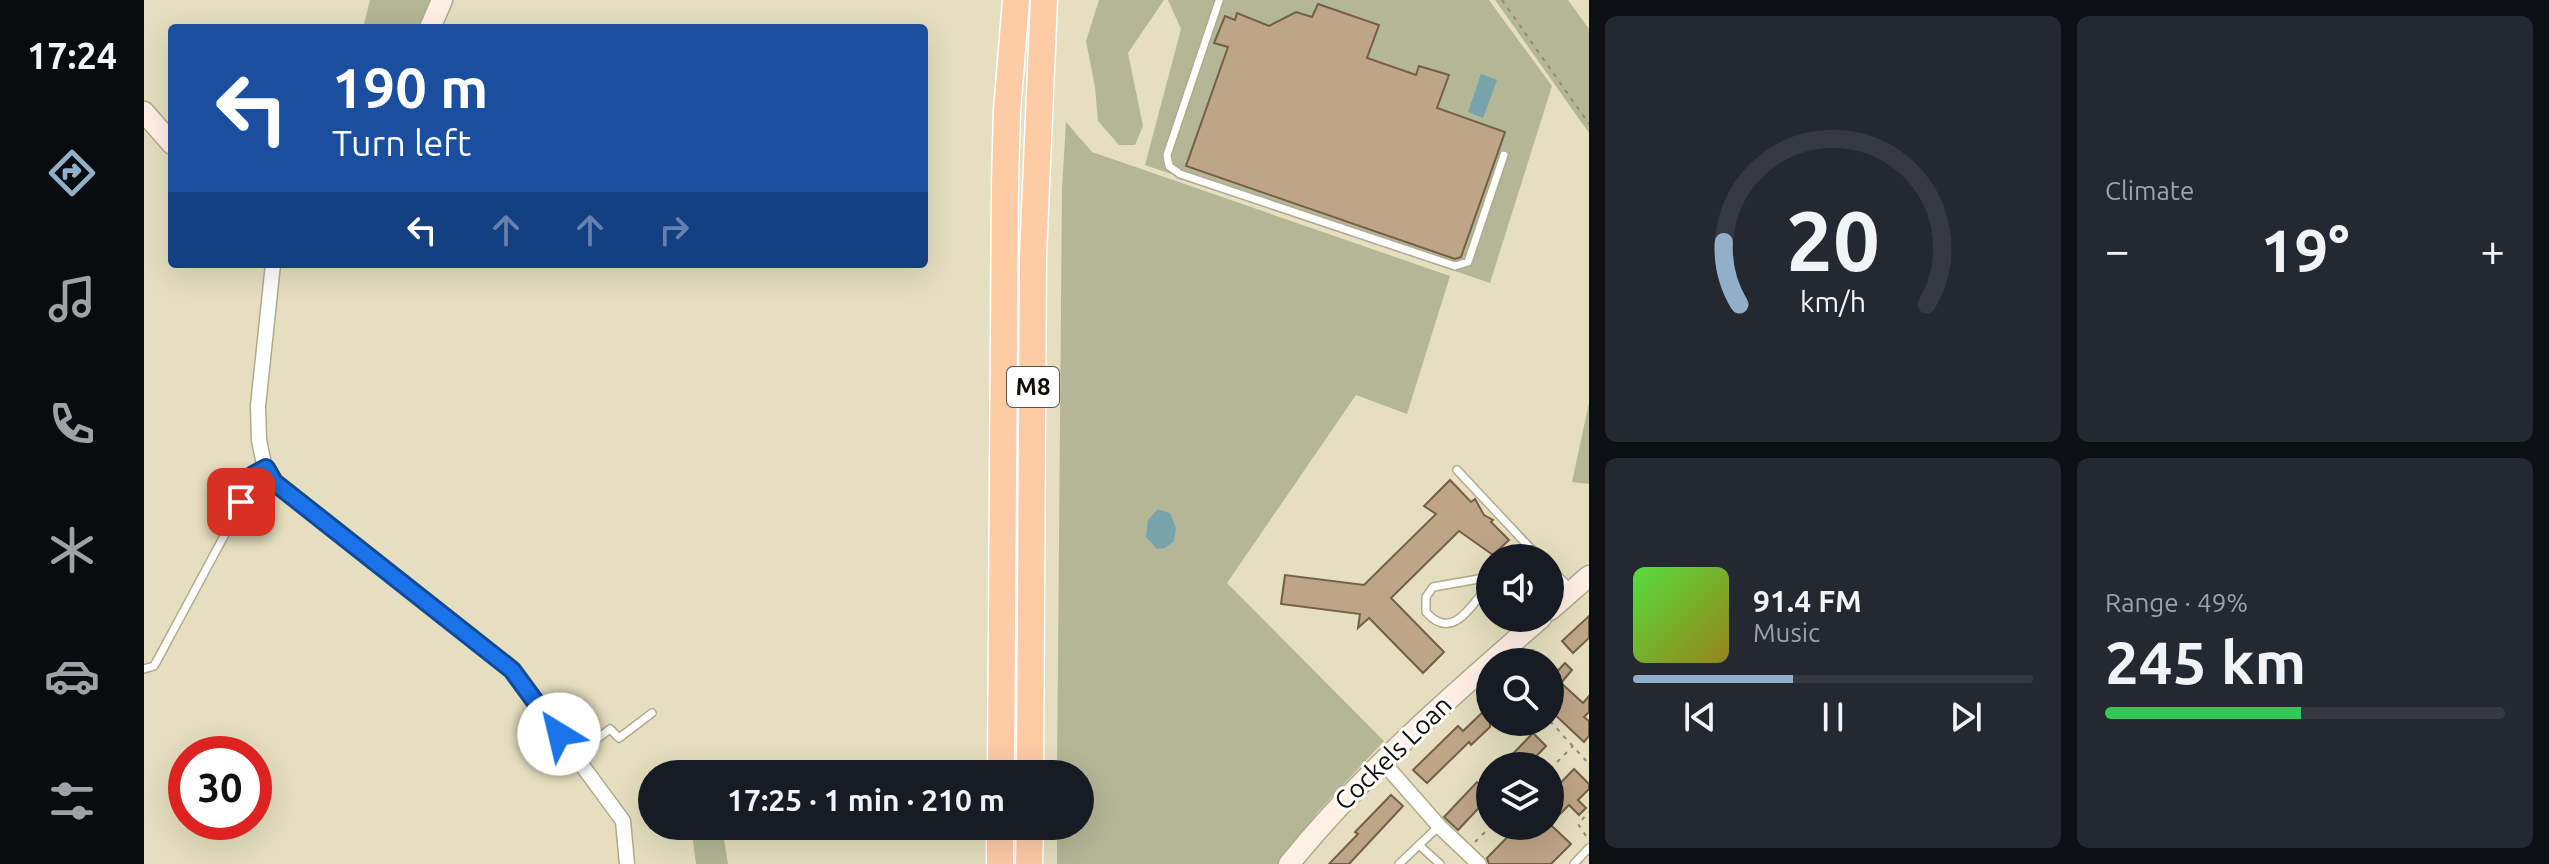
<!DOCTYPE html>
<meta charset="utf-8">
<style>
body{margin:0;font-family:Ubuntu,sans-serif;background:#242831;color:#f1f3f6;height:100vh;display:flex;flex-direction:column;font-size:30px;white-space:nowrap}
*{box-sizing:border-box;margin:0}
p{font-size:26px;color:#9ea1a6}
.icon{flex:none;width:44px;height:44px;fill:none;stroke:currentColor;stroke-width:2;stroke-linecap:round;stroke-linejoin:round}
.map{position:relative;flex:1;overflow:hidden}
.details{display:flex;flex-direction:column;gap:16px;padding:16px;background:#0d0f14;width:960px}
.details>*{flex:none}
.hud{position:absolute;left:24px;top:24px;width:760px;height:244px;border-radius:8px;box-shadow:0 8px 32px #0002;background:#1a4fa0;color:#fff;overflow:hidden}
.tools{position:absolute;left:1332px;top:544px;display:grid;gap:16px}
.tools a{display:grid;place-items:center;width:88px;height:88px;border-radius:50%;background:#171b24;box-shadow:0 8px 32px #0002;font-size:40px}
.speed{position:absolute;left:24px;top:736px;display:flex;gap:16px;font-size:40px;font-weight:700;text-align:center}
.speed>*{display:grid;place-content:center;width:104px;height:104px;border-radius:50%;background:#171b24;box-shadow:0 8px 32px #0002;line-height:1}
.speed .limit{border:12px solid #d22;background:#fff;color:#111}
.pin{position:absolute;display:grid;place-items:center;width:68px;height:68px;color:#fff;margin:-34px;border-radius:16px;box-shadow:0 4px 12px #0006}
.me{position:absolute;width:88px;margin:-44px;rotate:324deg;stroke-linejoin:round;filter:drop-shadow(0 0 6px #0008)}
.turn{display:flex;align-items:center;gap:28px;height:168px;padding:0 32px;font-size:36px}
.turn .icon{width:104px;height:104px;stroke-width:2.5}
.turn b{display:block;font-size:56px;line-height:68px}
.lanes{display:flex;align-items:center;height:76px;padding:0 32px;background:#0003;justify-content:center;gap:40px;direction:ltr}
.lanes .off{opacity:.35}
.big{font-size:60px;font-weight:600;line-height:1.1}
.details .card{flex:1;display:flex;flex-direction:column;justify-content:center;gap:12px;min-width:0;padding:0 28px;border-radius:12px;background:#242831}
.details .dial{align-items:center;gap:0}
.dial svg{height:208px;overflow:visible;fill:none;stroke:#363941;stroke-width:7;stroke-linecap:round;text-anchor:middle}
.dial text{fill:#f1f3f6;stroke:none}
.song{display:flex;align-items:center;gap:24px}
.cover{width:96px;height:96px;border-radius:12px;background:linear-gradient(135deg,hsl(110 70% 55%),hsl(50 70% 35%))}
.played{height:8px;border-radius:4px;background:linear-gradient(90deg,#92afc9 40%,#363941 40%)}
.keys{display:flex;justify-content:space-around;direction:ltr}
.heat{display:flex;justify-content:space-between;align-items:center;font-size:44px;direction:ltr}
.charge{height:12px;border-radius:6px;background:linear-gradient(90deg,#34c759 49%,#363941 0)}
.details .tiles{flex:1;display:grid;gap:16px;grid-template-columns:repeat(2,1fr)}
.trip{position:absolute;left:494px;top:760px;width:456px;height:80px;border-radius:40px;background:#171b24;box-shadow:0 8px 32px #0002;font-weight:600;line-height:80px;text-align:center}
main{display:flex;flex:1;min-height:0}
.dock{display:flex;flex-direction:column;width:144px;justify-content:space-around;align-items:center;background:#090b0e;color:#9ea1a6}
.dock .icon{width:56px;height:56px}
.dock .selected{color:#92afc9}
.dock b{font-size:36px;color:#f1f3f6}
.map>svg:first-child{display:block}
</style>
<main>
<nav class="dock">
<b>17:24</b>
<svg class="icon selected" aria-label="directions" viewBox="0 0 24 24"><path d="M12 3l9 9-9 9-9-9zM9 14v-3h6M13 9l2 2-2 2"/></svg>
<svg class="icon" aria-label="music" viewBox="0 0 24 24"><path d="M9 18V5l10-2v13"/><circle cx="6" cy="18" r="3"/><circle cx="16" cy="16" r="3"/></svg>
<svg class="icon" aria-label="phone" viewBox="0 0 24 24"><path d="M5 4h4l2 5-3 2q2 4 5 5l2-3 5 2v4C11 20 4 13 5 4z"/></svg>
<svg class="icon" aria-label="climate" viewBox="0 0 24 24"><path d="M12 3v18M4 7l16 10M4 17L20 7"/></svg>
<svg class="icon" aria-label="car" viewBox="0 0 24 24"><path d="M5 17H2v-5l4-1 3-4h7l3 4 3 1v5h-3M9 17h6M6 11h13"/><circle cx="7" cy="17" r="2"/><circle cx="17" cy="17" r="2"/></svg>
<svg class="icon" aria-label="filters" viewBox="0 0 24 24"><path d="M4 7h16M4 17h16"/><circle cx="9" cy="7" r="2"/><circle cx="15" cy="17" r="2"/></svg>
</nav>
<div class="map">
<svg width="1445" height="864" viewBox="0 0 1445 864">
<rect width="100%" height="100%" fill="#e5dfbf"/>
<g fill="#b3b796">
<path d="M226 0H287L274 28H219Z"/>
<path d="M955 0H1020L984 53 999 126 991 145H975L954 121 951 87 942 41Z"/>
<path d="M1024 0H1345L1408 86 1346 283 1001 165 1037 29Z"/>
<path d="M1351 0H1424L1445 29V133Z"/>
<path d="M922 122 948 152 1306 276 1263 414 1212 395 1083 583 1240 741 1173 813 1137 864H913V826H936V774H913L918 189Z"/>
<path d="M1445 403V484L1428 482Z"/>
<path d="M547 826H578L584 864H552Z"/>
</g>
<g fill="#76a3ac">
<path d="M1337 74 1353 80 1339 118 1324 112Z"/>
<path d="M1014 509 1026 513 1032 528 1030 541 1021 548 1013 549 1002 537 1004 520Z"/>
</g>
<g fill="#bea587" stroke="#735f48" stroke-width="2">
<path d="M1174 4 1235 25 1223 58 1272 75 1275 66 1305 75 1293 108 1361 132 1317 257 1311 259 1042 166 1084 47 1070 43 1081 16 1091 20 1093 13 1125 26 1152 12 1168 17Z"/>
<path d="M1306 480 1327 502 1331 499 1340 515 1349 520 1347 522 1365 540 1349 555 1315 531 1247 598 1300 652 1279 673 1225 618 1214 628 1216 614 1137 604 1141 575 1220 585 1292 514 1280 506Z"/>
<path d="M1445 616V638L1429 653 1418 641Z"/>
<path d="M1421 663 1428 670 1417 683 1439 703 1445 696V712L1440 717 1445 721V736L1440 742 1408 712 1414 705 1406 698V673L1409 676Z"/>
<path d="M1346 705V727L1327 745 1325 742 1283 783 1269 770 1314 726 1319 731Z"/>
<path d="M1389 733 1402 746 1383 766H1357Z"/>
<path d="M1430 769 1445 784V789L1434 800 1442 808 1435 815 1425 805 1406 824V794Z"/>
<path d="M1346 778V796L1314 830 1300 817 1333 782 1338 786Z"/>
<path d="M1247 795 1259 806 1205 864H1185L1214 834 1211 832Z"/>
<path d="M1374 826H1408L1427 844 1407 864H1345L1343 858Z"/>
</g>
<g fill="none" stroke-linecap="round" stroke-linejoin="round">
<defs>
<g id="lane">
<path d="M1075 1 1023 155 1025 166 1036 174 1311 266 1324 262 1360 155"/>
<path d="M1313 470 1389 551"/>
<path d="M1368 558 1380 550 1389 551 1396 558"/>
<path d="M1406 568 1427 589"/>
<path d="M1346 577 1289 587 1282 597V612C1309 643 1329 603 1346 583"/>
<path d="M0 669 10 666 15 657 87 523 104 484 109 475 122 468"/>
<path d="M430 756 466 729 475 738 508 713"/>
<path d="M1275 845 1296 864"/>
<path d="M1255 864 1295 826"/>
<path d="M1430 864 1445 848"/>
</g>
<g id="street">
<path d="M129 264 114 406 115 440 120 464 130 482 368 670 479 821 483 864"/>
<path d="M1237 760 1295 826 1335 864"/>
</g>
<g id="secondary">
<path d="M286 28 298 0"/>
<path d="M0 112 28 144"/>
<path d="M1406 610 1445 576"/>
<path d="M1145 864C1220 772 1307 696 1397 618"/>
</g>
<g id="highway">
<path d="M857 774 861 184 863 111 872 0"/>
<path d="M886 774 889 256 900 0"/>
<path d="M856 864V826"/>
<path d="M885 864 886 826"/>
</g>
</defs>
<use href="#lane" stroke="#b0ab8c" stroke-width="10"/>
<use href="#street" stroke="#b0ab8c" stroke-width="17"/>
<use href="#secondary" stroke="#b0ab8c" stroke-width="23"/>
<use href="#highway" stroke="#fff" stroke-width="29"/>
<g stroke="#8f8a73" stroke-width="2" stroke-dasharray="4 6" stroke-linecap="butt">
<path d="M1358 0 1445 124"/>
<path d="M1406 721 1445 764"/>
<path d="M1406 769 1429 746"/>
<path d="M1442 836 1434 824 1445 812"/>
<path d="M1331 842 1347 826"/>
</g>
<use href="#lane" stroke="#fff" stroke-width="7"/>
<use href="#street" stroke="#fff" stroke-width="14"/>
<use href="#secondary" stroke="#ffefe5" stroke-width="20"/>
<use href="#highway" stroke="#fecba7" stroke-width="26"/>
</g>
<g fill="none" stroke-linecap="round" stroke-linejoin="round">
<defs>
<path id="route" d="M97 502 109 475 122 468 130 482 368 670 415 734"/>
</defs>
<use href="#route" stroke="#114b97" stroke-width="20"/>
<use href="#route" stroke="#1a73e8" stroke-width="14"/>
</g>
<g text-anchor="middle" stroke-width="6" stroke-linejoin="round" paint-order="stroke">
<rect fill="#fff" stroke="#585750" stroke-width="2" x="863" y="367" width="52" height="40" rx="6"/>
<g font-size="24" font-weight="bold" fill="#110f05">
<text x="889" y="395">M8</text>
</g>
<g font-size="26" fill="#110f05" stroke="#fff">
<text transform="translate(1249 753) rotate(-44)" y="9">Cockels Loan</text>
</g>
</g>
</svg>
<div class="tools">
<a><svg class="icon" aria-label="sound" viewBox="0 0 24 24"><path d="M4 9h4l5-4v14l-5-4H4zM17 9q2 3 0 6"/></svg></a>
<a><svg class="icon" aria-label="search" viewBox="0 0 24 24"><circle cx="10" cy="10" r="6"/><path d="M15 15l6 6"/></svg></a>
<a><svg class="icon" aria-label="layers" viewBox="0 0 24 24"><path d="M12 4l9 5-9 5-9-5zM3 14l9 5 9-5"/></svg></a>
</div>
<div class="speed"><div class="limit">30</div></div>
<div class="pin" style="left:97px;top:502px;background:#d93025"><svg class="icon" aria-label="arrive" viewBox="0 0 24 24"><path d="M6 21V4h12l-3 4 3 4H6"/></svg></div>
<svg class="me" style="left:415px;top:734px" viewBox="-20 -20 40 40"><circle r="19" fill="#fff"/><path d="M0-13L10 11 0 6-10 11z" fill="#1a73e8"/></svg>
<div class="trip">17:25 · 1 min · 210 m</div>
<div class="hud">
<div class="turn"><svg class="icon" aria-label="left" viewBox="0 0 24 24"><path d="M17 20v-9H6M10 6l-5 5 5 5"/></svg><div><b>190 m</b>Turn left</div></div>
<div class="lanes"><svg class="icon" aria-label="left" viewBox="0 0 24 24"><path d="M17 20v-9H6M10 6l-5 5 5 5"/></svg><svg class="icon off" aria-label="ahead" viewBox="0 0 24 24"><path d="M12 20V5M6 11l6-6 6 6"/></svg><svg class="icon off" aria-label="ahead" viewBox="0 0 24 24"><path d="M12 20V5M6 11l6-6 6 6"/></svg><svg class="icon off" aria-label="right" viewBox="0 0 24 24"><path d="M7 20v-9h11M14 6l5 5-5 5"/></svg></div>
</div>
</div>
<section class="details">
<div class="tiles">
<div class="card dial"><svg viewBox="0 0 100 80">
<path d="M14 69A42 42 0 1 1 86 69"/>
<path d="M14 69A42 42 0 0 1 8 45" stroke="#92afc9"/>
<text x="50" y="56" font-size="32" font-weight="700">20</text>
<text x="50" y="72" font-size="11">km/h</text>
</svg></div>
<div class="card"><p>Climate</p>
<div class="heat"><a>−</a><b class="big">19°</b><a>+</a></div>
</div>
<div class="card">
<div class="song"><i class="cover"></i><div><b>91.4 FM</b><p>Music</p></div></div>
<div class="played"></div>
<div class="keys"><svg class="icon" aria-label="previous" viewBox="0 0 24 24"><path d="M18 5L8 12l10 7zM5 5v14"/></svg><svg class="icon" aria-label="pause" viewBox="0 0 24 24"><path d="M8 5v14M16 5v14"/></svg><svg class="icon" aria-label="next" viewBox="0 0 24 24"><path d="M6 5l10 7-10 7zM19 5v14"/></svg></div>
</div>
<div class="card"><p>Range · 49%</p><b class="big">245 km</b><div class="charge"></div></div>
</div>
</section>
</main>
